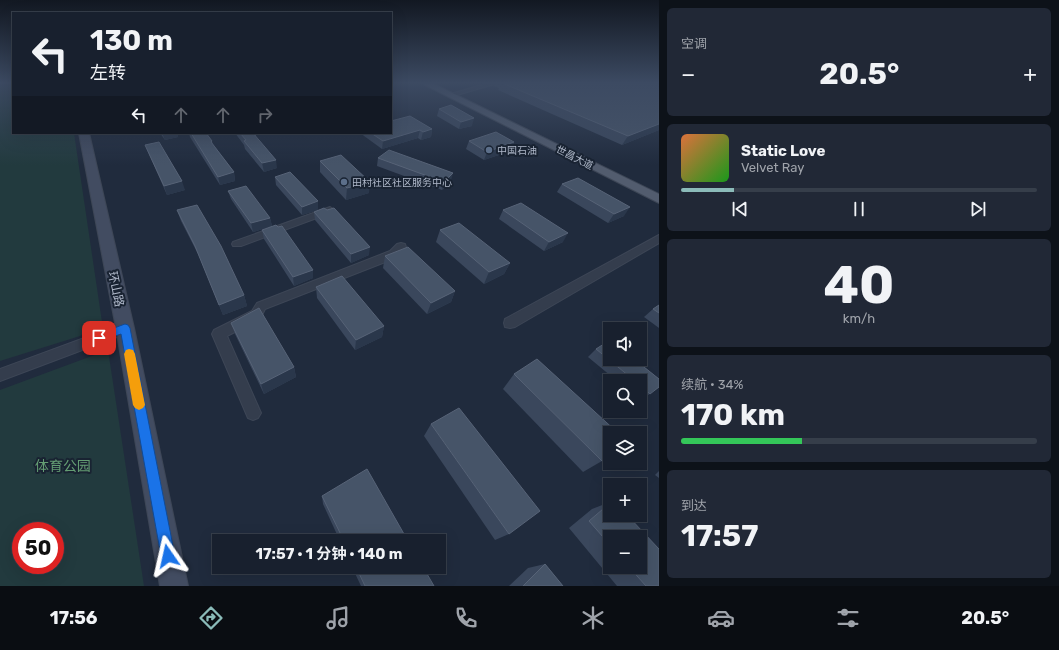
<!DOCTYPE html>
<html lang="zh">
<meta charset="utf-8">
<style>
body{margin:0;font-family:Rubik,"Noto Sans SC",sans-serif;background:#212836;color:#f1f3f6;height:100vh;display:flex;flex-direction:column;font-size:15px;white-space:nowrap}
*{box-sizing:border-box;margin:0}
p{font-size:13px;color:#9fa3aa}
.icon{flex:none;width:22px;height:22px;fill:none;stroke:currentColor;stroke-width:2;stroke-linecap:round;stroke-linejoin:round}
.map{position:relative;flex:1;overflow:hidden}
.sheet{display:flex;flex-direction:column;gap:8px;padding:8px;background:#0d1219;width:400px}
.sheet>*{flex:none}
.banner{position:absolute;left:12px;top:12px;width:380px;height:122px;border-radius:0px;box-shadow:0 4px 16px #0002,0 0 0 1px #363e4a;background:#18202e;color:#f1f3f6;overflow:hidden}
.buttons{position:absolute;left:603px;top:322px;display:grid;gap:8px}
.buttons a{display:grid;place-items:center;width:44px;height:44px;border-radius:0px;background:#18202e;box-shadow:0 4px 16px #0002,0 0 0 1px #363e4a;font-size:20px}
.speed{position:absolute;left:12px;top:522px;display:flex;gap:8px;font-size:20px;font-weight:700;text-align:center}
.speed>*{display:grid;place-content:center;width:52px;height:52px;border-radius:50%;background:#18202e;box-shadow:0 4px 16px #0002,0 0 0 1px #363e4a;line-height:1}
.speed .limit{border:6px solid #d22;background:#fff;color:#111}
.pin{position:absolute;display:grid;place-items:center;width:34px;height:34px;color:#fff;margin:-17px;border-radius:8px;box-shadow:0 2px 6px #0006}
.me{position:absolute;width:44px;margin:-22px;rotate:349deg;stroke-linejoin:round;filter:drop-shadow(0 0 3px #0008)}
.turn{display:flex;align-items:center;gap:14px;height:84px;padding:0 12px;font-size:18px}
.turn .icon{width:52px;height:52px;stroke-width:2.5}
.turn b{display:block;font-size:28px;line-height:34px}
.lanes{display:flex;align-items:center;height:38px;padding:0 12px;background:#0003;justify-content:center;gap:20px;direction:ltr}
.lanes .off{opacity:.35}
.big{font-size:30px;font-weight:700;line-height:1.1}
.sheet .tile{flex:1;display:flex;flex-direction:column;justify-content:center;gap:6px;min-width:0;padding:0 14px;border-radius:6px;background:#212836}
.sheet .dial{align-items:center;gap:0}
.dial b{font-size:52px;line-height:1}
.song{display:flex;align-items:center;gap:12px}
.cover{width:48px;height:48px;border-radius:6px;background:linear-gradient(135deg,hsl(20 70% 55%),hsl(120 70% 35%))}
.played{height:4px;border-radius:2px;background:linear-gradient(90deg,#8bbbb9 15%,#363e4a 15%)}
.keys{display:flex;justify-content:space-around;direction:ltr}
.heat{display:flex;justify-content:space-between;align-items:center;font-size:22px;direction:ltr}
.charge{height:6px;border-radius:3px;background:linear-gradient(90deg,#34c759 34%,#363e4a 0)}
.trip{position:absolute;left:212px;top:534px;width:234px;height:40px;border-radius:0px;background:#18202e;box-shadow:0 4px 16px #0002,0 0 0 1px #363e4a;font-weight:700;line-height:40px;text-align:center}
.menu{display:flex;height:64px;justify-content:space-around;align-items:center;background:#0a0d12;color:#9fa3aa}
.menu .icon{width:28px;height:28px}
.menu .on{color:#8bbbb9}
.menu b{font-size:18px;color:#f1f3f6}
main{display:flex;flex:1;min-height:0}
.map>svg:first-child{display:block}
</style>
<main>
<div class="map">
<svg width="659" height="586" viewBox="0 0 659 586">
<rect width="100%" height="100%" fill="#202b3d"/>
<g fill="#223a3e" fill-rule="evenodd">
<path d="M13 85V133H74L102 322 80 336 0 361V86Z"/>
<path d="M108 350 144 586H0V390ZM21 531H55V565H21Z"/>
</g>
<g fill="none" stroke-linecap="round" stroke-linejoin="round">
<defs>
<g id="street">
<path d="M489 83H498L450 97 447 95Z"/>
<path d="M330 207 335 210 333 212 241 246H233L232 244 233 242Z"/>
<path d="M659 235V243L515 327 510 328 505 327 504 323 505 319Z"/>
<path d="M401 243 405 244 406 247 398 257 265 309 260 319 227 336 261 413 258 418 253 420 248 418 212 334 214 330 252 311 257 303 390 251 397 244Z"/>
<path d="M125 323 130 324 131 328 130 332 0 381V369Z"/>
</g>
<path id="secondary" d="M79 133H89L134 328 188 586H160L116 328Z"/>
<path id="primary" d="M421 83H432L659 194V203Z"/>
</defs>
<use href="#street" stroke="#3d4656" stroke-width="2"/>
<use href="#secondary" stroke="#3d4656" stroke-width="2"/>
<use href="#primary" stroke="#3d4656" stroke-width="2"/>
<use href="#street" fill="#343d4d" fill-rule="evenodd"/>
<use href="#secondary" fill="#424c61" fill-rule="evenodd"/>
<use href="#primary" fill="#525c6e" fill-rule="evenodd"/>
</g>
<g fill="#3a475c" fill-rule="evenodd">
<path d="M495 83H659V130L622 145 498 90 499 88 494 86Z"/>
<path d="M439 109 472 126 459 129 437 116Z"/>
<path d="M432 129 431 137 421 140 418 138 382 149 360 133H391Z"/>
<path d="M160 133H177L178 137 165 140Z"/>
<path d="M189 133 212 141 213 144 234 172 235 181 220 185 190 137Z"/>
<path d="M235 133H256V137L277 168 264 172 245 149 244 145Z"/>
<path d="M469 141 514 142 511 151 484 160 466 149Z"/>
<path d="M145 145 185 190 167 195Z"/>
<path d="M378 158 451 181 442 190 377 166Z"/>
<path d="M320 161 369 193 346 200 320 172Z"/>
<path d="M275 177 318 210 302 215 276 185Z"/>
<path d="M562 184 624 216 608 223 557 192Z"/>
<path d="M228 191 270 218 272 226 253 232 231 199Z"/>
<path d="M177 210 244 295 247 306 223 315 199 256 181 221Z"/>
<path d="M503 210 563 242 544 251 499 219Z"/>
<path d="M314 212 369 255 351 263 315 220Z"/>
<path d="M262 230 313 270V278L294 286 264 239Z"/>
<path d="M440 230 510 263 504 274 484 284 436 242Z"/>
<path d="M385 256 455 291 451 302 427 314 383 268Z"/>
<path d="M316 287 384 326 382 337 355 350 317 298Z"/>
<path d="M659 305V328L644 317 653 309Z"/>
<path d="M231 323 294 367 296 377 264 394 235 334Z"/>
<path d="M610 340V359H634L659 379V387L640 401V381H617L588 357 596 349Z"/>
<path d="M514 374 602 461 583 472 503 389Z"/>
<path d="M431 424 509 534 495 540 424 436Z"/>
<path d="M659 471V478L655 475Z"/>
<path d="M322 496 408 541H340L323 504Z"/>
<path d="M610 502V515L659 586H617L569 528 592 509ZM610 537 640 567H610Z"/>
<path d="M545 564 563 586H509L528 568Z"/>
<path d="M352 567H423L434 586H361Z"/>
</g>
<g fill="#2a374b">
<path d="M0 83H13L0 85Z"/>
<path d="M474 118 472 126 459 129 461 122Z"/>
<path d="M659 124V130L622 145 628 136Z"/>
<path d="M432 129 431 137 421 140 423 132Z"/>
<path d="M420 130 418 138 382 149 383 141Z"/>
<path d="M162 133H177L178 137 165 140Z"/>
<path d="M514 142 511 151 484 160 487 152Z"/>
<path d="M276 160 277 168 264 172 262 163Z"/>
<path d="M234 172 235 181 220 185 218 177Z"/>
<path d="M453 173 451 181 442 190 444 182Z"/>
<path d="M182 181 185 190 167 195 164 186Z"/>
<path d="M370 182 369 193 346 200 347 188Z"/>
<path d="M318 201V210L302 215V207Z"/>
<path d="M630 207 624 216 608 223 614 214Z"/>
<path d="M270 218 272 226 253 232 251 223Z"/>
<path d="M568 233 563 242 544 251 549 242Z"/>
<path d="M370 247 369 255 351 263V254Z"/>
<path d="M510 263 504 274 484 284 489 272Z"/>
<path d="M313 270V278L294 286 293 277Z"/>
<path d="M455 291 451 302 427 314 431 303Z"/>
<path d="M244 295 247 306 223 315 219 305Z"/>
<path d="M384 326 382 337 355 350 356 340Z"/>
<path d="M294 367 296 377 264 394 261 384Z"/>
</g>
<g fill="#465468" stroke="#576377">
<path d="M502 83H659V124L628 136Z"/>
<path d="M451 105 474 118 461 122 439 109Z"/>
<path d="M410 116 432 129 423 132 420 130 383 141 371 133H391V121Z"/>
<path d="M496 132 514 142 487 152 469 141Z"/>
<path d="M191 133H206L212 141 211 142 234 172 218 177Z"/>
<path d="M240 133H253L276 160 262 163 244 141 246 140Z"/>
<path d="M159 142 182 181 164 186 145 145Z"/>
<path d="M389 150 453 173 444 182 378 158Z"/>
<path d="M341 155 370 182 347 188 320 161Z"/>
<path d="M290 172 318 201 302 207 275 177Z"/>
<path d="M578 178 630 207 614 214 562 184Z"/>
<path d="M246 186 270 218 251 223 228 191Z"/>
<path d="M521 203 568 233 549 242 503 210Z"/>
<path d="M197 205 221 246 244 295 219 305 195 246 177 210Z"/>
<path d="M324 208 327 210 334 208 370 247 351 254 314 212Z"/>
<path d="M459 223 510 263 489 272 440 230Z"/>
<path d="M276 225 278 227 282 226 313 270 293 277 262 230Z"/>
<path d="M408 247 455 291 431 303 385 256Z"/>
<path d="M342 276 384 326 356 340 316 287Z"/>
<path d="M659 305V313L653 309Z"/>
<path d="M259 308 294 367 261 384 231 323Z"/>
<path d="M610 340V359H634L659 379V387L650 394 640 385V381H635L596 349Z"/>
<path d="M537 359 618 433H610V454L602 461 514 374Z"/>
<path d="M459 408 540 511 509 534 431 424Z"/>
<path d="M367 469 408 541H344L322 496Z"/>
<path d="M610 503V515H627L659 549V586H646L629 567H640V537H610V545L589 521Z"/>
<path d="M545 564 563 586H523Z"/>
<path d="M356 567H423L434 586H365Z"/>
</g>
<linearGradient id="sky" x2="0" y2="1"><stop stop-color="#121822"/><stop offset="0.5" stop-color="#3c4a62"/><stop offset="1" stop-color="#3c4a62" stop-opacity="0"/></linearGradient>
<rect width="659" height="165" fill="url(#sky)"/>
<path fill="#1a73e8" stroke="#114b97" d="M125 324 128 325 130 328 175 556 173 561 168 563 163 561 161 556 121 334 99 342 95 341 94 338 95 335Z"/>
<path fill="#f59e0b" d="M129 349 133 350 135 354 145 405 143 408 139 410 135 408 133 405 124 354 126 350Z"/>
<g fill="#5c6f8a" stroke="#192332" stroke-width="1.5">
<circle cx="489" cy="150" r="4"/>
<circle cx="344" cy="182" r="4"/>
</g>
<g text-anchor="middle" stroke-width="4" stroke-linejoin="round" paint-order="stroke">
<g font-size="10" fill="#afb8c9" stroke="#192332" text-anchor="start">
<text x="497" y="154">中国石油</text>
<text x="352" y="186">田村社区社区服务中心</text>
</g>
<g font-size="10" fill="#afb8c9" stroke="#192332">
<text transform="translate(575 157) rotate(27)" y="4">世昌大道</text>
</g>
<g font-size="12" fill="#afb8c9" stroke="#192332">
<text transform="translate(116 289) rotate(78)" y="4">环山路</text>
</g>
<g font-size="14" fill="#649d73" stroke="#192332">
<text x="63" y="471">体育公园</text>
</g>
</g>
</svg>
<div class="buttons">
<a><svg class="icon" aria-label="sound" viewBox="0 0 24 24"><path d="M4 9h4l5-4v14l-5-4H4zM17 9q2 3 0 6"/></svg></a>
<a><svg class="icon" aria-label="search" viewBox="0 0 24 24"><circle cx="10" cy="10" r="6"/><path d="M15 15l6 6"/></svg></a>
<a><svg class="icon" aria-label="layers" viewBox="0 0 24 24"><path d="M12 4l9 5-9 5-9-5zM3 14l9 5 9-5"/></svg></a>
<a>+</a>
<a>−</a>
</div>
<div class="speed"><div class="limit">50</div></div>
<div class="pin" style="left:99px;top:338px;background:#d93025"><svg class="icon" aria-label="arrive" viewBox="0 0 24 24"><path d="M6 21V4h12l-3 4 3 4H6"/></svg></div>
<svg class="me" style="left:168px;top:556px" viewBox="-20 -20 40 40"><path d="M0-17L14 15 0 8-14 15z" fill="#1a73e8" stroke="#fff" stroke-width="4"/></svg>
<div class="trip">17:57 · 1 分钟 · 140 m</div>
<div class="banner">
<div class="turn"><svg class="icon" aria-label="left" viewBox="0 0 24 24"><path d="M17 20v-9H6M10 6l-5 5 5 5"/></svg><div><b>130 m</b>左转</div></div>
<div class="lanes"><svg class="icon" aria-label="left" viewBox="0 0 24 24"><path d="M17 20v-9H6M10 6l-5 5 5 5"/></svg><svg class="icon off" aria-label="ahead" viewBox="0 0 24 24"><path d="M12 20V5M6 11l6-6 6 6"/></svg><svg class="icon off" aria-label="ahead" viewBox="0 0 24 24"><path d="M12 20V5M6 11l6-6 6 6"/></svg><svg class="icon off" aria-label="right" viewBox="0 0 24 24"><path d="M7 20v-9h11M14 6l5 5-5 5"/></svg></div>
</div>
</div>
<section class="sheet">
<div class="tile"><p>空调</p>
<div class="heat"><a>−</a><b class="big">20.5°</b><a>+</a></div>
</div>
<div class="tile">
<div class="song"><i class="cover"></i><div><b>Static Love</b><p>Velvet Ray</p></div></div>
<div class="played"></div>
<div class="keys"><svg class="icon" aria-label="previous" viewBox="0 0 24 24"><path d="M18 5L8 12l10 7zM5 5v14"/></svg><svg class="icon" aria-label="pause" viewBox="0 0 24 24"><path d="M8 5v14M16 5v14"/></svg><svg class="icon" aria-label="next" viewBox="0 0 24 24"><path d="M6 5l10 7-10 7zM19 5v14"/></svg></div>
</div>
<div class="tile dial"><b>40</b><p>km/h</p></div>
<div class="tile"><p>续航 · 34%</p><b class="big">170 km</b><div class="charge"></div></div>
<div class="tile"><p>到达</p><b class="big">17:57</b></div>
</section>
</main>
<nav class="menu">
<b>17:56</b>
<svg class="icon on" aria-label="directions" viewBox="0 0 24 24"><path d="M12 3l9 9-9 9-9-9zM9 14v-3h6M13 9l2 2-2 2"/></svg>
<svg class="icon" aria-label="music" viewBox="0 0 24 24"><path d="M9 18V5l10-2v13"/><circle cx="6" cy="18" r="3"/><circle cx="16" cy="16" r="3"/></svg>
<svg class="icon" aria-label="phone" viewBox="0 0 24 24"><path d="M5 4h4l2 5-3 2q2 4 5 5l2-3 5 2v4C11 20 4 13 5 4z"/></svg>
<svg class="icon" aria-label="climate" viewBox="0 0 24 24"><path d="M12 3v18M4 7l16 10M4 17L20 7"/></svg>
<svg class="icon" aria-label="car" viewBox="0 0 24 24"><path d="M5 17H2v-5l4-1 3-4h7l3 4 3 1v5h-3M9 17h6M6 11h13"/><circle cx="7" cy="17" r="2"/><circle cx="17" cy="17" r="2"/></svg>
<svg class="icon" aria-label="filters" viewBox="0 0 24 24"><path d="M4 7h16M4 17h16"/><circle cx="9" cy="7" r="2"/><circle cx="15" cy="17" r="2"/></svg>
<b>20.5°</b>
</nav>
